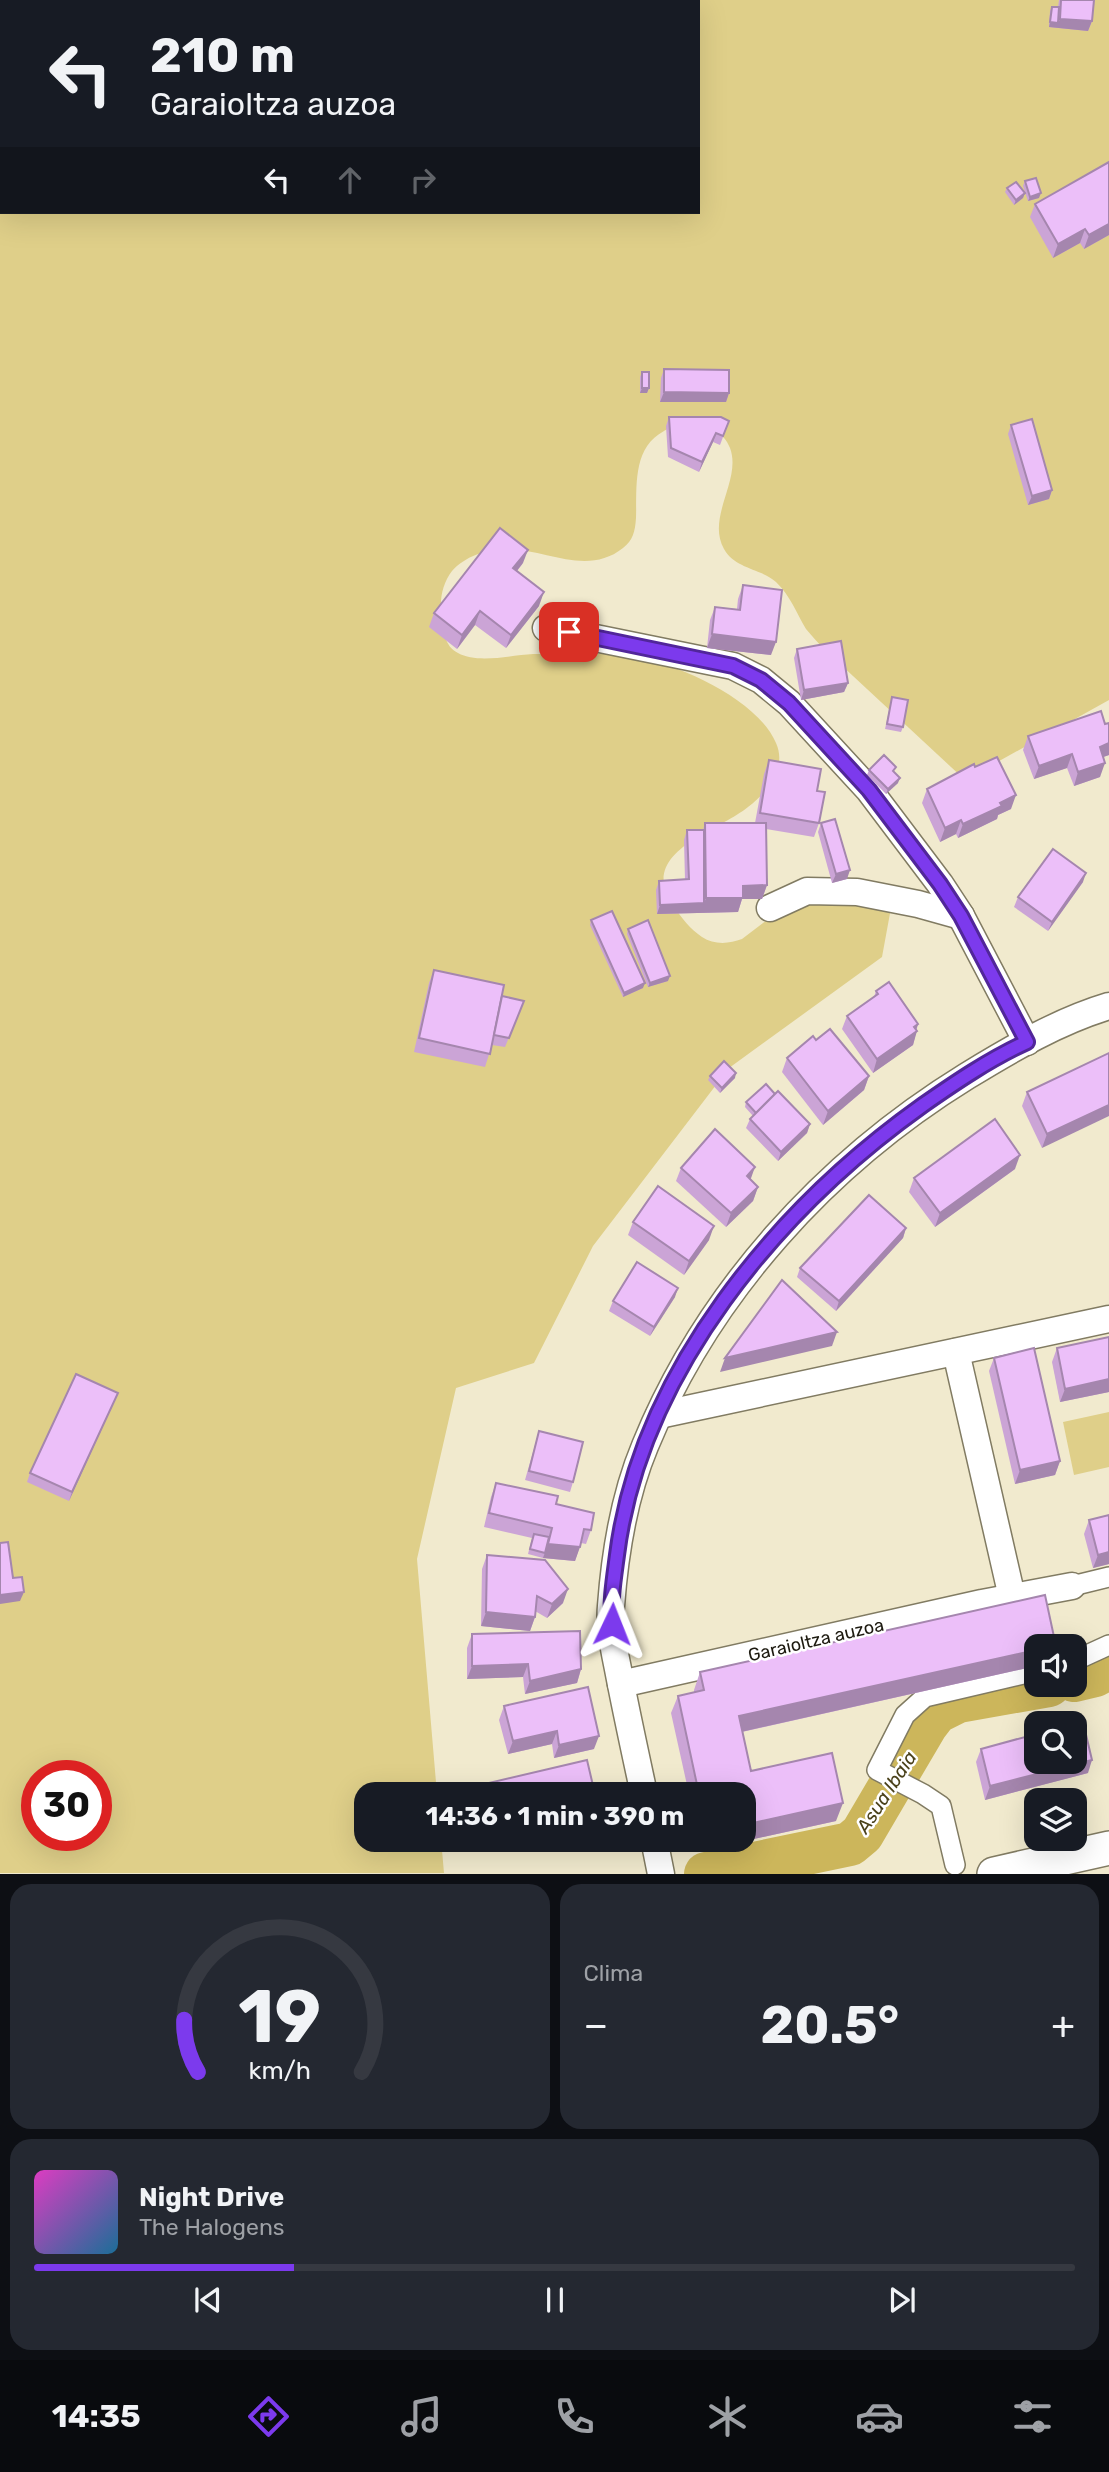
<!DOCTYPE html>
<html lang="es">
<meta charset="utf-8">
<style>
body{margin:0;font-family:Rubik,sans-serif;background:#242831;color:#f1f3f6;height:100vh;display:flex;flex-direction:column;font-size:26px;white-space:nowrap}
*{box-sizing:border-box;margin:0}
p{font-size:23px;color:#9ea1a6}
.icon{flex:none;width:38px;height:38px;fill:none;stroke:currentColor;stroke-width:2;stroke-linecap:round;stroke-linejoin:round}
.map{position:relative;height:1874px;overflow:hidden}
.drawer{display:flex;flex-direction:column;gap:10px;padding:10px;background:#0d0f14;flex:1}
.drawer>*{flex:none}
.banner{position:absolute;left:0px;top:0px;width:700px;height:214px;box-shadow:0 7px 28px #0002;background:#171b24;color:#f1f3f6;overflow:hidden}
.buttons{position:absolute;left:1024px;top:1634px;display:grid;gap:14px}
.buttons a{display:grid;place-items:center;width:63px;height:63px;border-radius:14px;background:#171b24;box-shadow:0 7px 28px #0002;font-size:35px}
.speed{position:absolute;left:21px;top:1760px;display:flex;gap:14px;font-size:35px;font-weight:700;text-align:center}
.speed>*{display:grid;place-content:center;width:91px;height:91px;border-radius:50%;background:#171b24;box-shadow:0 7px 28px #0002;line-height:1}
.speed .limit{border:10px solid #d22;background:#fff;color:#111}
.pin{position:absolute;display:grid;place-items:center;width:60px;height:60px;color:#fff;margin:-30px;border-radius:14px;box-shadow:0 4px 10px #0006}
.me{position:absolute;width:77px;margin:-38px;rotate:2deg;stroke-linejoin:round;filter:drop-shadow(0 0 5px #0008)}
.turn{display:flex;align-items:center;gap:24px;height:147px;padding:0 35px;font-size:32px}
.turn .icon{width:91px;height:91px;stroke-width:2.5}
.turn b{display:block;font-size:49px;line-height:60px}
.lanes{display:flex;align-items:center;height:66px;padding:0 35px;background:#0003;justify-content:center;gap:35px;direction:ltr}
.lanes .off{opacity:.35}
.big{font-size:52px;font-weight:700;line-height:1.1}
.drawer .tile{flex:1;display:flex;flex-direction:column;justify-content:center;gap:10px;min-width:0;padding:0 24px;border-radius:21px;background:#242831}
.drawer .dial{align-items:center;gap:0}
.dial svg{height:182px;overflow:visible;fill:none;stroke:#363941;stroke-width:7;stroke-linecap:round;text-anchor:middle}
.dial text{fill:#f1f3f6;stroke:none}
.song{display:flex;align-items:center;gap:21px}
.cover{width:84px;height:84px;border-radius:10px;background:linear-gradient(135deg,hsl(310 70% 55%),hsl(200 70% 35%))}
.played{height:7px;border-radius:4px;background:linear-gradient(90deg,#7c3aed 25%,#363941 25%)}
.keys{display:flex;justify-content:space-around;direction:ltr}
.heat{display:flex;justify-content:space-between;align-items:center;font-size:38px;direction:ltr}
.drawer .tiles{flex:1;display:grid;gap:10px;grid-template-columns:1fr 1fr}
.tile:last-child{grid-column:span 2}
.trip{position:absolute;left:354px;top:1782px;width:402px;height:70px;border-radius:21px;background:#171b24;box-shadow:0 7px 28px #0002;font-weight:700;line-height:70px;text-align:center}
.menu{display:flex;height:112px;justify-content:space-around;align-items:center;background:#090b0e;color:#9ea1a6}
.menu .icon{width:49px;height:49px}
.menu .selected{color:#7c3aed}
.menu b{font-size:32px;color:#f1f3f6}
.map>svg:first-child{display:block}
</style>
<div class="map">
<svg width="1109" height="1874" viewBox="0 0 1109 1874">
<rect width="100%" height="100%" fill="#f1eace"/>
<g fill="#dfcf89" fill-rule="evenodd">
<path d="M0 0H1109V700L965 780 825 650C818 643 812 636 806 629 797 614 790 595 776 582 760 568 735 569 724 549 706 517 742 480 730 448 723 431 713 430 697 428 691 427 682 424 677 425 675 425 665 430 664 431 632 448 637 487 636 518 635 532 633 540 623 548 588 576 547 550 509 549 489 548 465 556 452 571 442 584 439 601 442 617 444 631 444 646 458 653 478 664 511 655 533 654 567 654 604 651 638 657 681 666 757 699 776 743 781 754 780 765 775 776 769 788 759 799 748 807 716 833 635 852 674 907 682 918 690 929 702 937 714 945 729 944 742 939L800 895 841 884 895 886 882 957 729 1068 593 1246 534 1363 456 1388 417 1559 437 1794H366V1839H441L444 1873H0ZM2 2H698V212H2ZM37 1776H96V1836H37Z"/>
<path d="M1109 1412V1467L1074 1475 1063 1422Z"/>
</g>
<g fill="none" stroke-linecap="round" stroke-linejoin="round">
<g stroke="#ccb65b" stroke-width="44">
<path d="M1074 1680 1095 1675 1109 1668"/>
<path d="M706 1874 850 1844 862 1834 926 1725 936 1712 958 1701 1049 1685"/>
</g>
<defs>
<g id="pedestrian">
<path d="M1072 1586 1109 1577"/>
<path d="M1074 1661 1109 1645"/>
<path d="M955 1865 941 1806 923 1794 877 1770 905 1715 925 1697 1036 1671"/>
</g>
<g id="minor">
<path d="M546 628 733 666 761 680 789 703 869 790 940 884 961 916 1027 1042"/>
<path d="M770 908 807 891 857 892 918 904 961 916"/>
<path d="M956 1352 1012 1597"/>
<path d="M659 1415 1109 1319"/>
<path d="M621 1684 982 1603 1072 1586"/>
<path d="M644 1794C635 1752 626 1711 618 1669 614 1649 609 1627 611 1606 615 1552 624 1496 645 1446 708 1292 826 1163 967 1076 1011 1049 1059 1021 1109 1006"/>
<path d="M654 1839 661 1874"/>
</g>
<path id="tertiary" d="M994 1874 1109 1848"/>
</defs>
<use href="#pedestrian" stroke="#817b62" stroke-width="22"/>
<use href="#minor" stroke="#817b62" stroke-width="29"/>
<use href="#tertiary" stroke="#817b62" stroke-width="36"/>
<use href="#pedestrian" stroke="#fff" stroke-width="19"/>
<use href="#minor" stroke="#fff" stroke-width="26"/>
<use href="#tertiary" stroke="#fff" stroke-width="33"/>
</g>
<g fill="#cba4d6">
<path d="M1059 0H1094L1092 21 1088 31 1049 27 1050 11 1052 7H1058Z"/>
<path d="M1109 162V235L1084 249 1080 243 1053 258 1030 217 1035 204Z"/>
<path d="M1025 181 1039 198 1028 201 1023 186Z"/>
<path d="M1007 188 1025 193 1023 198 1014 205 1005 192Z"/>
<path d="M664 369 729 393 726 402H660L661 378Z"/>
<path d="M642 372 649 388 647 393H640V377Z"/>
<path d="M669 417 729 421 720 445 713 442 699 472 668 457 666 426Z"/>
<path d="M1011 425 1052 490 1049 499 1028 505 1008 434Z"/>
<path d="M523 563 517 571 539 606 506 648 475 625 457 649 429 627 434 613Z"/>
<path d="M743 585 771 655 707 648 710 620 715 607 737 609 738 599Z"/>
<path d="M797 649 848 683 844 692 801 700 794 658Z"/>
<path d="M892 697 903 727 901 732 885 729Z"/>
<path d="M1109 723V755L1103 757 1100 777 1074 786 1067 768 1034 779 1023 750 1028 736Z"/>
<path d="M769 760 817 791 819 823 814 837 766 829 767 885 762 899H742L738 912 657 914 656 890 659 881 685 880 684 840 687 830H703L705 823H755L764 774Z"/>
<path d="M975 767 1011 809 998 815 997 819 958 838 956 834 940 842 922 803 927 789Z"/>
<path d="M869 770 894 772 898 783 886 794 867 775Z"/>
<path d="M821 823 847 879 832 883 818 832Z"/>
<path d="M1083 882 1048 931 1014 907 1018 897Z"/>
<path d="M591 920 643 988 623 997 590 925Z"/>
<path d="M628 929 668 981 648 987 627 934Z"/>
<path d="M434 970 502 996 524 1001 505 1047 492 1045 485 1067 414 1052 429 983Z"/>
<path d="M876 991 918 1024 913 1045 873 1073 842 1029 847 1016 874 997Z"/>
<path d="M816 1040 869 1076 864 1090 823 1125 782 1072 787 1058Z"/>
<path d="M1109 1053 1042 1148 1022 1106 1027 1092Z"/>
<path d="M710 1076 735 1078 720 1093 708 1080Z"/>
<path d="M775 1094 810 1124 807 1133 778 1161 746 1128 750 1119 753 1116 745 1107 746 1102Z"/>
<path d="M681 1168 750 1179 758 1187 753 1201 726 1227 676 1181Z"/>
<path d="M1015 1169 935 1227 909 1192 914 1178Z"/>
<path d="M633 1222 709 1240 684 1275 628 1235Z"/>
<path d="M906 1228 903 1238 836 1311 797 1277 800 1268Z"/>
<path d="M675 1297 650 1336 609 1311 613 1301Z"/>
<path d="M1109 1337V1392L1060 1402 1052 1362 1057 1348Z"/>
<path d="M994 1358 1060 1461 1055 1475 1015 1484 989 1371Z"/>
<path d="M118 1393 69 1501 27 1482 30 1473Z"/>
<path d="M539 1431 573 1482 570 1492 525 1480Z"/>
<path d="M496 1483 556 1504 591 1530 586 1544 581 1543 575 1561 543 1558 528 1554 532 1538 484 1527 491 1497Z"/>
<path d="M1109 1515V1564L1093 1568 1084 1534 1089 1520Z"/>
<path d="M487 1555 563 1603 547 1618 535 1611V1617L530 1631 481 1626 482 1569Z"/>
<path d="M472 1634 581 1669 577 1683 525 1694 523 1677 467 1679V1648Z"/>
<path d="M1036 1647V1666L742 1732 751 1771 836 1821 726 1845 725 1839H744V1794H689L671 1713 678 1696 694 1692V1690L700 1672Z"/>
<path d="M504 1706 594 1749 554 1758 552 1744 508 1754 499 1720Z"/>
<path d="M981 1749 1088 1773 985 1800 976 1762Z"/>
<path d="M480 1839H538L483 1852Z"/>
</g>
<g fill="#a586ae">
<path d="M1060 19 1092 21 1088 31 1049 27 1050 22 1058 23Z"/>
<path d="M1025 193 1023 198 1014 205 1016 200Z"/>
<path d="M1041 193 1039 198 1028 201 1030 197Z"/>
<path d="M1109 224V235L1084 249 1089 235Z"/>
<path d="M1085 229 1080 243 1053 258 1058 244Z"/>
<path d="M642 388H649L647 393H640Z"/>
<path d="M664 392 729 393 726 402H660Z"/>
<path d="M716 433 713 442 699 472 702 462Z"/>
<path d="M1052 490 1049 499 1028 505 1032 496Z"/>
<path d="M528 550 523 563 508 582 513 568Z"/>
<path d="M544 592 539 606 506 648 511 635Z"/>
<path d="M480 611 475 625 457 649 462 635Z"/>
<path d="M712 634 776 642 771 655 707 648Z"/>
<path d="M848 683 844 692 801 700 804 690Z"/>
<path d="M1109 743V755L1095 760 1100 747Z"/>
<path d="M1072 754 1067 768 1034 779 1039 766Z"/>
<path d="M1105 763 1100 777 1074 786 1078 772Z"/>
<path d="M900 778 898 783 886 794 888 789Z"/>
<path d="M1016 795 1011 809 998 815 997 819 958 838 963 824 1000 803Z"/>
<path d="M961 820 956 834 940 842 945 828Z"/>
<path d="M850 870 847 879 832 883 836 874Z"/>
<path d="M1086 873 1083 882 1048 931 1052 922Z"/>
<path d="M767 885 762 899H742L738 912 657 914 660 905 704 903 706 898 743 886Z"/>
<path d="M670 976 668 981 648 987 650 983Z"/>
<path d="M645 983 643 988 623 997 624 993Z"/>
<path d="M918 1024 915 1033 917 1031 913 1045 873 1073 877 1059Z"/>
<path d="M736 1073 735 1078 720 1093 722 1088Z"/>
<path d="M869 1076 864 1090 823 1125 828 1111Z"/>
<path d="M1109 1105V1116L1042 1148 1047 1134Z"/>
<path d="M810 1124 807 1133 778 1161 781 1152Z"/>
<path d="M1020 1155 1015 1169 935 1227 940 1213Z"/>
<path d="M755 1167 750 1181 747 1176Z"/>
<path d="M758 1187 753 1201 726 1227 731 1213Z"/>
<path d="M714 1226 709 1240 684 1275 689 1261Z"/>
<path d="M906 1228 903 1238 836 1311 839 1301Z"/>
<path d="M678 1288 675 1297 650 1336 654 1327Z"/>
<path d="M837 1332 832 1346 720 1372 725 1358Z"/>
<path d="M1109 1379V1392L1060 1402 1065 1389Z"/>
<path d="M118 1393 114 1402 69 1501 72 1492Z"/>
<path d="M1060 1461 1055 1475 1015 1484 1020 1470Z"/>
<path d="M548 1544 580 1547 575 1561 543 1558Z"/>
<path d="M1109 1552V1564L1093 1568 1098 1555Z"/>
<path d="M568 1589 563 1603 547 1618 552 1604Z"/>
<path d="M24 1592 20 1601 0 1604V1595Z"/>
<path d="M486 1612 535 1617 530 1631 481 1626Z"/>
<path d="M1036 1650V1666L732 1734 739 1716Z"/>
<path d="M528 1664 523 1677 467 1679 472 1666Z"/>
<path d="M581 1669 577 1683 525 1694 530 1681Z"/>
<path d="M557 1731 552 1744 508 1754 513 1741Z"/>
<path d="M599 1736 594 1749 554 1758 559 1745Z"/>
<path d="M1092 1760 1088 1773 985 1800 990 1786Z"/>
<path d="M843 1803 836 1821 726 1845 728 1839H744V1825Z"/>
<path d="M488 1839H538L483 1852Z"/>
</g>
<g fill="#ecbff9" stroke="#a586ae" stroke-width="2">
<path d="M1061 0H1094L1092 21 1060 19Z"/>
<path d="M1052 7H1059L1058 23 1050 22Z"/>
<path d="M1109 162V224L1089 235 1085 229 1058 244 1035 204Z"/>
<path d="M1036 178 1041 193 1030 197 1025 181Z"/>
<path d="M1016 182 1025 193 1016 200 1007 188Z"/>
<path d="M664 369 729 370V393L664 392Z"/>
<rect x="642" y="372" width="7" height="16"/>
<path d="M669 417H721L729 421 723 436 716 433 702 462 671 448Z"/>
<path d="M1032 419 1052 490 1032 496 1011 425Z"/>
<path d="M500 528 528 550 513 568 544 592 511 635 480 611 462 635 434 613Z"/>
<path d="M743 585 782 590 776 642 712 634 715 607 740 610Z"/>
<path d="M841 641 848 683 804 690 797 649Z"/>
<path d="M892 697 908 700 903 727 887 724Z"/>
<path d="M1101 711 1105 724 1109 723V743L1100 747 1105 763 1078 772 1072 754 1039 766 1028 736Z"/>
<path d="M884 755 896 767 893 771 900 778 888 789 869 770Z"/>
<path d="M997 757 1016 795 1000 803 1002 806 963 824 961 820 945 828 927 789 974 764 975 767Z"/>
<path d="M769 760 821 769 817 791 825 792 819 823 760 813Z"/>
<path d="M835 819 850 870 836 874 821 823Z"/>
<path d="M705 823H766L767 885 743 886V898H706Z"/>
<path d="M687 830H704V903L660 905 659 881 689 879Z"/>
<path d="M1053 849 1086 873 1052 922 1018 897Z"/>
<path d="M612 911 645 983 624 993 591 920Z"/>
<path d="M648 920 670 976 650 983 628 929Z"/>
<path d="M434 970 504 985 490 1054 419 1038Z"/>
<path d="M889 982 918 1024 914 1027 917 1031 877 1059 847 1016 878 994 876 991Z"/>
<path d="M502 996 524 1001 509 1038 494 1035Z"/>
<path d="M830 1029 869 1076 828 1111 787 1058 813 1036 816 1040Z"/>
<path d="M1109 1053V1105L1047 1134 1027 1092Z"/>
<path d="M724 1061 736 1073 722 1088 710 1076Z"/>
<path d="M766 1084 775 1094 756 1113 746 1102Z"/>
<path d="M778 1091 810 1124 781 1152 750 1119Z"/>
<path d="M995 1119 1020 1155 940 1213 914 1178Z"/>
<path d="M715 1129 755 1167 747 1176 758 1187 731 1213 681 1168Z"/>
<path d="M658 1186 714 1226 689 1261 633 1222Z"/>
<path d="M869 1195 906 1228 839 1301 800 1268Z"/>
<path d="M637 1262 678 1288 654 1327 613 1301Z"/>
<path d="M782 1280 837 1332 725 1358Z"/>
<path d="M1109 1337V1379L1065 1389 1057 1348Z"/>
<path d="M1034 1348 1060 1461 1020 1470 994 1358Z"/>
<path d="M76 1374 118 1393 72 1492 30 1473Z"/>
<path d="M539 1431 583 1442 573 1482 529 1471Z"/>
<path d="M496 1483 558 1496 556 1504 594 1513 591 1530 584 1529 580 1547 548 1544 552 1528 489 1513Z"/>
<path d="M1109 1515V1552L1098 1555 1089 1520Z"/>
<path d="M534 1534 549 1537 545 1553 530 1549Z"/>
<path d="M8 1542 13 1578 22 1577 24 1592 0 1595V1543Z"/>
<path d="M487 1555 545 1560 568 1589 552 1604 537 1596 535 1617 486 1612Z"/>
<path d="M1045 1595 1056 1646 1036 1647V1650L739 1716 751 1771 832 1753 843 1803 744 1825V1794H699L678 1696 704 1690 700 1672Z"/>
<path d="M580 1631 581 1669 530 1681 528 1664 472 1666V1634Z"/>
<path d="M588 1687 599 1736 559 1745 557 1731 513 1741 504 1706Z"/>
<path d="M1083 1722 1092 1760 990 1786 981 1749 1036 1734V1762H1074V1725Z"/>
<path d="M587 1760 595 1794H478L476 1786Z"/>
</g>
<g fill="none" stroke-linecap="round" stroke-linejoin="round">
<defs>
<path id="route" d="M569 632 733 666 761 680 789 703 869 790 940 884 961 916 1027 1042C990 1059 956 1082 923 1105 777 1209 640 1373 617 1555 614 1578 610 1601 612 1624"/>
</defs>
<use href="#route" stroke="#51269a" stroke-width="18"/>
<use href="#route" stroke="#7c3aed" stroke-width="12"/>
</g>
<g text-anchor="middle" stroke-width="5" stroke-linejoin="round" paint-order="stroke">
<g font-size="18" fill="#1d1a10" stroke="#fff">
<text transform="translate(816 1640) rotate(-13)" y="6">Garaioltza auzoa</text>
</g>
<g font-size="19" font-style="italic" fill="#4a411a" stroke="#fff">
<text transform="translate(886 1792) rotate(-57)" y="7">Asua Ibaia</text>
</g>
</g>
</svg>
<div class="buttons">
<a><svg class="icon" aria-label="sound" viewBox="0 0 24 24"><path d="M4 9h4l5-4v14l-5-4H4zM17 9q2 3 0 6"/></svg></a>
<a><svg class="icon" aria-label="search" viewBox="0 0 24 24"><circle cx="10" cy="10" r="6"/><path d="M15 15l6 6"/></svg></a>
<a><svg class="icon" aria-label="layers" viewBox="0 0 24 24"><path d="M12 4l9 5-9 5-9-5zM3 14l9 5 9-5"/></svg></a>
</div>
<div class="speed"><div class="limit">30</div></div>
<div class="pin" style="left:569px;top:632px;background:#d93025"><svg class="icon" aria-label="arrive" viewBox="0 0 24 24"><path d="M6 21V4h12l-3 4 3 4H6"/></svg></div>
<svg class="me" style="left:612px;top:1624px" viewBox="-20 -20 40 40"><path d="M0-17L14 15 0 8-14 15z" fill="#7c3aed" stroke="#fff" stroke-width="4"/></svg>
<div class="trip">14:36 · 1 min · 390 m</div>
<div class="banner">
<div class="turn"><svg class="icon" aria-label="left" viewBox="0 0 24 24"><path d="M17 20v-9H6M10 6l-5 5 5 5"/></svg><div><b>210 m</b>Garaioltza auzoa</div></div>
<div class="lanes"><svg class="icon" aria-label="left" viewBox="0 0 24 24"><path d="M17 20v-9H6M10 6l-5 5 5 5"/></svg><svg class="icon off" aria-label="ahead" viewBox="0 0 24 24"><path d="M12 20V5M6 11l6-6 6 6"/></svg><svg class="icon off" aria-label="right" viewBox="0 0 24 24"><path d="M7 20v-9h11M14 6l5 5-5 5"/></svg></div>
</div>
</div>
<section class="drawer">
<div class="tiles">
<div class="tile dial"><svg viewBox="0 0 100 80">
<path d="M14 69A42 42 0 1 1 86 69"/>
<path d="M14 69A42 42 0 0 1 8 46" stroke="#7c3aed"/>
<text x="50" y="56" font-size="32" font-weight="700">19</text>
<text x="50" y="72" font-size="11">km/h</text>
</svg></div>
<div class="tile"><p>Clima</p>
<div class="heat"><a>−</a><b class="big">20.5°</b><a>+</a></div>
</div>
<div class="tile">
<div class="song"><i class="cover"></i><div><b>Night Drive</b><p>The Halogens</p></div></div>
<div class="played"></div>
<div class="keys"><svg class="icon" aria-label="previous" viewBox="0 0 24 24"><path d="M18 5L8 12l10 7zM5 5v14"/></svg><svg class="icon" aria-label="pause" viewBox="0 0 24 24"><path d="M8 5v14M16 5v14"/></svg><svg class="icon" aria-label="next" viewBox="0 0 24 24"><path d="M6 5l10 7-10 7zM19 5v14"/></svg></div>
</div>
</div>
</section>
<nav class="menu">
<b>14:35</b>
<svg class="icon selected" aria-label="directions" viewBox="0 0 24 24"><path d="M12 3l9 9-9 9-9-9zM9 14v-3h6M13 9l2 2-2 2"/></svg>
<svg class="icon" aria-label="music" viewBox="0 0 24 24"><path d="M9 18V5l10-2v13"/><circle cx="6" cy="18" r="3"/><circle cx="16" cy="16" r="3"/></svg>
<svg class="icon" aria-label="phone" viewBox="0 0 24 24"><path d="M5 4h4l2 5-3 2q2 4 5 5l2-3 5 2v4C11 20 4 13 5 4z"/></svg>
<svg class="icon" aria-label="climate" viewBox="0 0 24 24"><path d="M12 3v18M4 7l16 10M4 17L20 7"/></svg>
<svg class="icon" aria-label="car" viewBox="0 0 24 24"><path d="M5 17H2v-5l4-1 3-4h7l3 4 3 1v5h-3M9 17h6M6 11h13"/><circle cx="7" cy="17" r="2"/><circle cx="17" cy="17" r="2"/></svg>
<svg class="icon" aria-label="filters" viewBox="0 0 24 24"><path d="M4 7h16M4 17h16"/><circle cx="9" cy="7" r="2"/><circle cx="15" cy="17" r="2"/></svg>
</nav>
